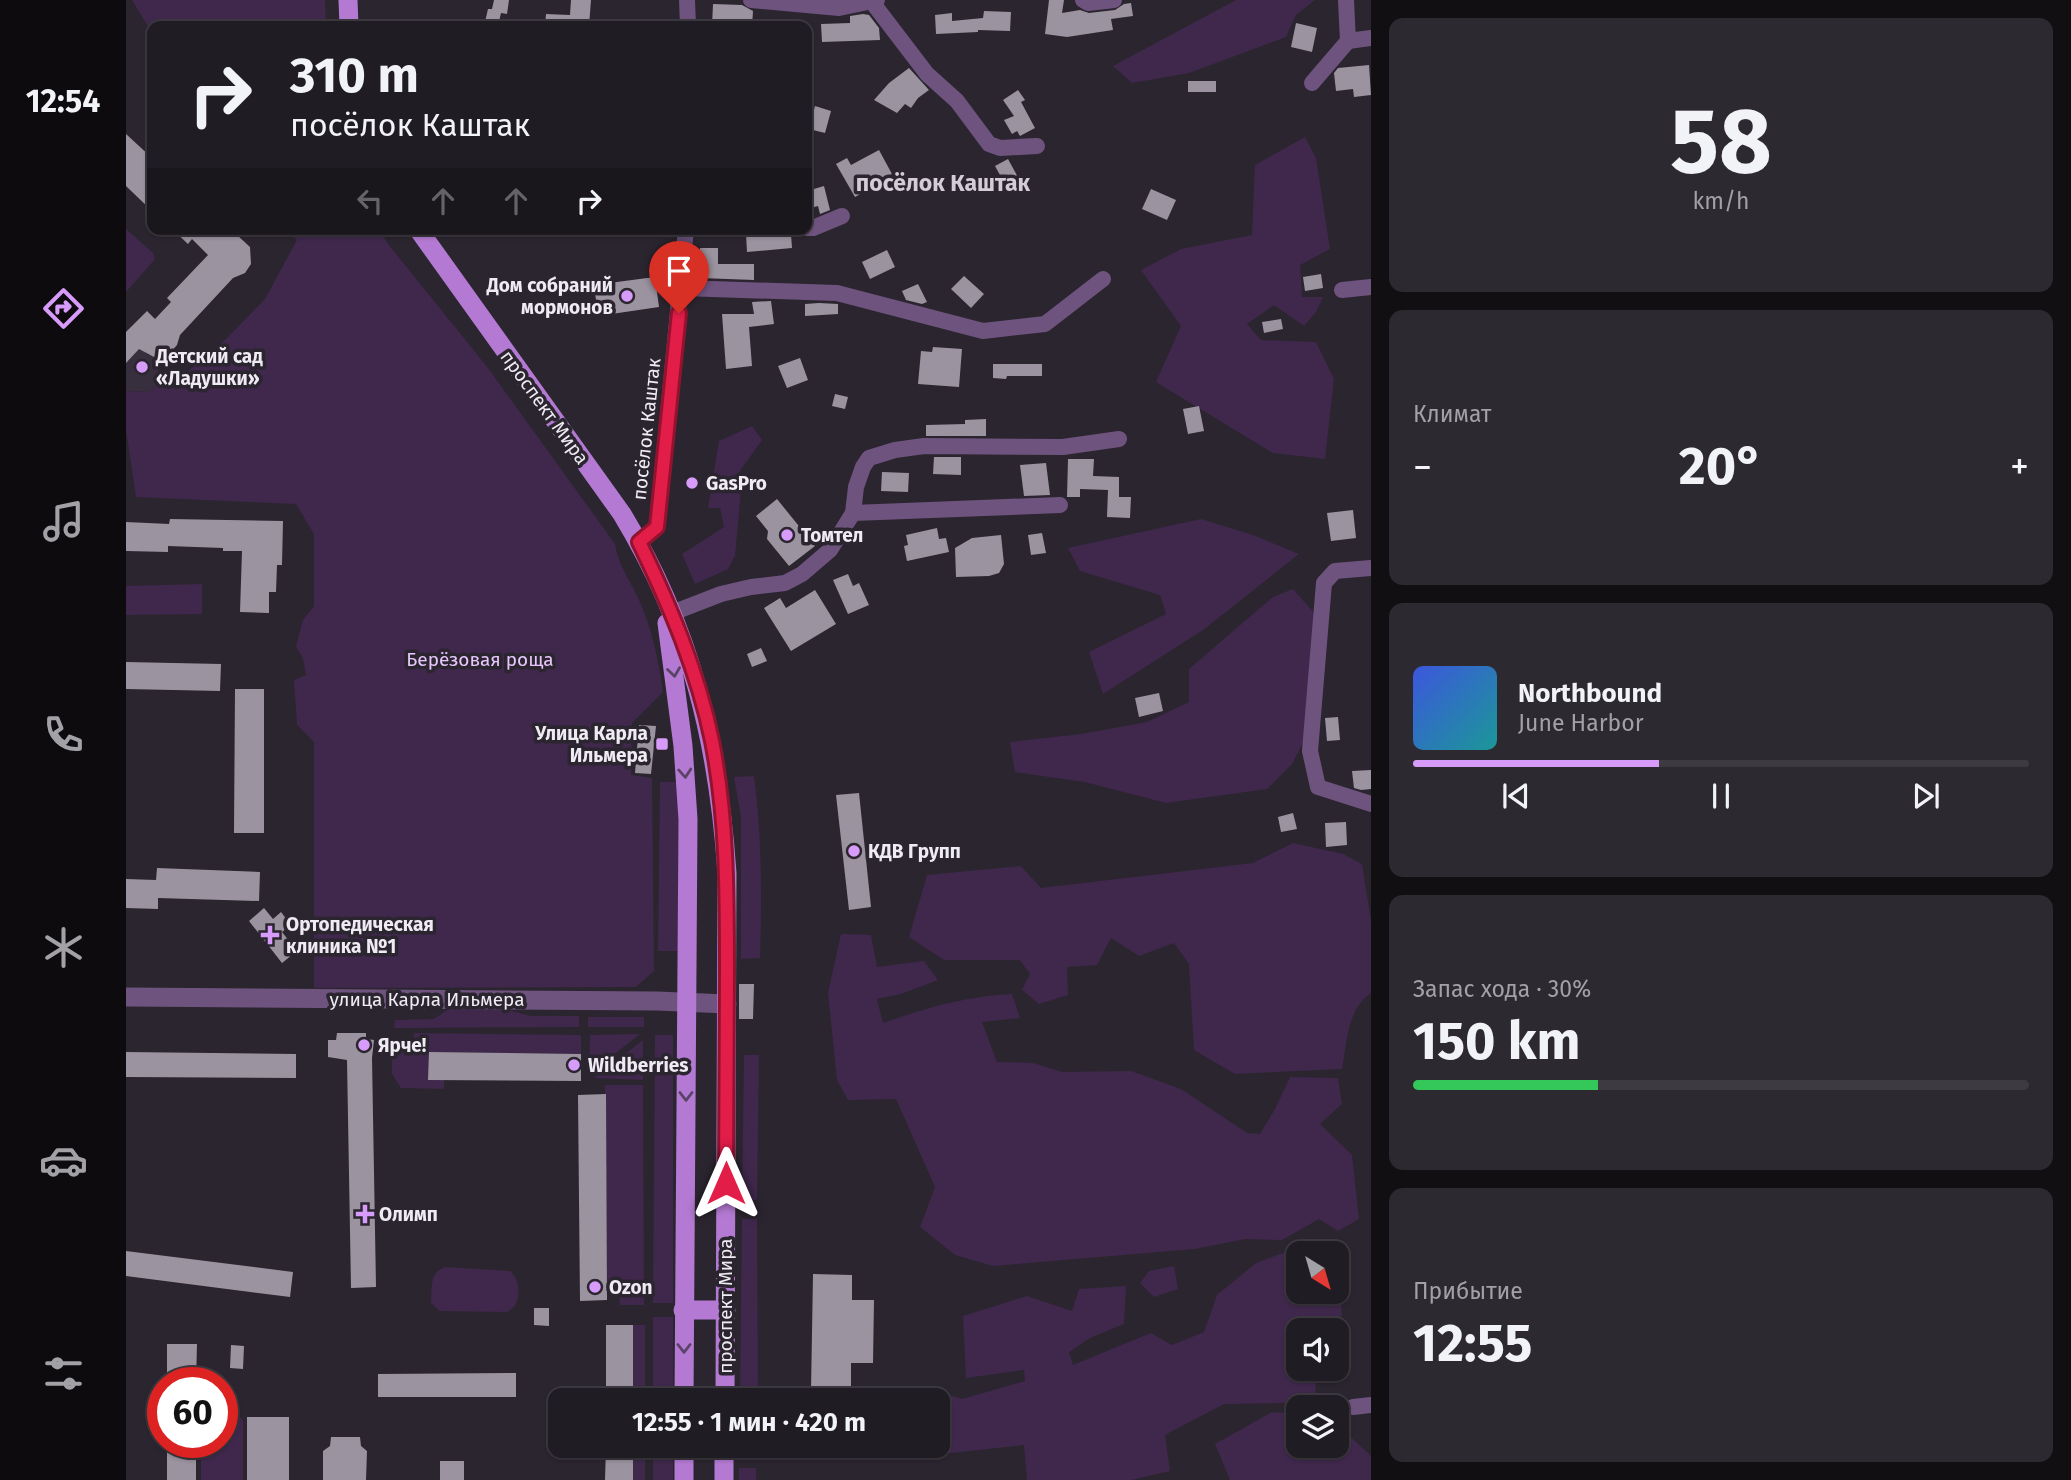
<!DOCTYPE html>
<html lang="ru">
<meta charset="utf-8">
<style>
body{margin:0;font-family:"Fira Sans",sans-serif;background:#2d2930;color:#f1f3f6;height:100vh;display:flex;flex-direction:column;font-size:26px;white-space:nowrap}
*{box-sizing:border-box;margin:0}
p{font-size:23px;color:#a2a1a6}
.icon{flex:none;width:38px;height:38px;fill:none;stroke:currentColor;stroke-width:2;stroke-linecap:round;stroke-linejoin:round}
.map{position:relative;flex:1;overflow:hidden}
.details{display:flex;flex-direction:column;gap:18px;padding:18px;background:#120f13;width:700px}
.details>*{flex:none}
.banner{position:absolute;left:21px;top:21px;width:665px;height:214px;border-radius:14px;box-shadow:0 2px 5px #0004,0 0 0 2px #3d3a41;background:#201c23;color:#f1f3f6;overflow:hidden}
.needle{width:46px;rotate:143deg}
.tools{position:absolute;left:1160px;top:1241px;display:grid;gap:14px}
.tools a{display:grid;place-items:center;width:63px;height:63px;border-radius:14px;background:#201c23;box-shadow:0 2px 5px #0004,0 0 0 2px #3d3a41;font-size:35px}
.speed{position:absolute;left:21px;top:1367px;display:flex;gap:14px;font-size:35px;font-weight:700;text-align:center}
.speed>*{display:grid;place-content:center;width:91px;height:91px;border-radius:50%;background:#201c23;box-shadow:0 2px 5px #0004,0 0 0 2px #3d3a41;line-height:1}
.speed .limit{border:10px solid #d22;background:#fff;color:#111}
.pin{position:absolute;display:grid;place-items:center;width:60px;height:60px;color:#fff;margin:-72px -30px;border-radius:50% 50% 50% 0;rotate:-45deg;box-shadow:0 0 7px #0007}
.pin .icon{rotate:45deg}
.me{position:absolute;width:77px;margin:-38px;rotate:0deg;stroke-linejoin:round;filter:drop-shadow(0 0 5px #0008)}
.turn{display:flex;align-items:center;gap:24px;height:147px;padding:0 28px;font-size:32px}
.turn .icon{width:91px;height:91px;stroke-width:2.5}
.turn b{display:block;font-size:49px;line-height:60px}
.lanes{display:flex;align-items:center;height:66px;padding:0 28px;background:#0003;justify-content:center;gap:35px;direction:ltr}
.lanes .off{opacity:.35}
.big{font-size:52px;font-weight:700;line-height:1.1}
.details .widget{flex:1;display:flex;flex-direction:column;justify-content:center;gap:10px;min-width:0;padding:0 24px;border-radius:14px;background:#2d2930}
.details .dial{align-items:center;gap:0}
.dial b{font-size:91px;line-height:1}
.song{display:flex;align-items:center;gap:21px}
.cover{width:84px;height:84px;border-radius:10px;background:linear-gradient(135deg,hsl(230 70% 55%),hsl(180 70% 35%))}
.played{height:7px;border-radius:4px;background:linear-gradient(90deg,#d79bf9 40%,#3d3a41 40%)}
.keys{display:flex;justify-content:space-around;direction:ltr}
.heat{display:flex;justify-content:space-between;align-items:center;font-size:38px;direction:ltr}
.charge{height:10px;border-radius:5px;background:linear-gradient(90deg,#34c759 30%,#3d3a41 0)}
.trip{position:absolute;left:422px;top:1388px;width:402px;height:70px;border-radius:14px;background:#201c23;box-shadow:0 2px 5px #0004,0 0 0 2px #3d3a41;font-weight:700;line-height:70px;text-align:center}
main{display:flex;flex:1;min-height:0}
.menu{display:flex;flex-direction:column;width:126px;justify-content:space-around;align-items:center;background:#0d0b0e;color:#a2a1a6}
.menu .icon{width:49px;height:49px}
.menu .current{color:#d79bf9}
.menu b{font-size:32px;color:#f1f3f6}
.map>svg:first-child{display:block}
</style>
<main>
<nav class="menu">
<b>12:54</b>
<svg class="icon current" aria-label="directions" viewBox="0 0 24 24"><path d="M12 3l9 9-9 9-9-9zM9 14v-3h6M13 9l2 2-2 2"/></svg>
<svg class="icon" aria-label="music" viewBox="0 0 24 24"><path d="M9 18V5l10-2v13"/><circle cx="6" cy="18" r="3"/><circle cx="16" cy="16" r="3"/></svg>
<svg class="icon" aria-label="phone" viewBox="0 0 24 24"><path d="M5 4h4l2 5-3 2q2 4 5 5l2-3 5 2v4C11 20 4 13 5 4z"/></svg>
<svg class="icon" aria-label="climate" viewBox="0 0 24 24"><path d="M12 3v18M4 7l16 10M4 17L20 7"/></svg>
<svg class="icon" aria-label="car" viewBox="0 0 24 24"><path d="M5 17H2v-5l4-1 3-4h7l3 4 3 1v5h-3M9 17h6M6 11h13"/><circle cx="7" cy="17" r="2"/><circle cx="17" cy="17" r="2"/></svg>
<svg class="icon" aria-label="filters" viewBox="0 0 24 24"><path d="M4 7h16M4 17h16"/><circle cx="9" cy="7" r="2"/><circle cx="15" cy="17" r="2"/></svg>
</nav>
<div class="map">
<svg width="1245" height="1480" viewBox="0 0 1245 1480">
<rect width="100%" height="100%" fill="#2b252f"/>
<path fill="#382f3e" d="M5 326 10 331 14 348 22 355 33 357 32 376 36 380 23 392 0 391V332Z"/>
<g fill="#3f284c">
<path d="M6 0H199L200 26H26V33Z"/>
<path d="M1110 0H1189L1170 15 1160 37 1063 73 1006 83 987 66Z"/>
<path d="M1179 137 1190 158 1204 249 1174 265 1176 297H1197L1190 312 1178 326 1148 305 1121 324 1135 340 1190 342 1208 379 1199 459 1147 453 1030 382 1055 326 1015 270 1055 249 1126 235 1129 165Z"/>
<path d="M0 229 27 253 29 259 0 292Z"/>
<path d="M149 229H253L262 244 362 368 489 544C493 567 504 580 513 600 527 632 532 658 537 692L506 723 505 775 526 778 528 971 510 987 188 988V742L171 725 168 680 180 675 177 659 170 646 177 620 188 606V534L170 504 10 497 0 430V391L23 392 36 380 44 387 102 337 139 299 171 240 160 230 155 235Z"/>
<path d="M626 426 636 440 611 475 616 479 609 556 602 569 569 584 556 554 598 527 594 508H582L593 441Z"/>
<path d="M1075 519 1127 535 1173 554 1077 630 977 694 963 652 1040 614 1034 595 954 571 942 548Z"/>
<path d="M76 584V614L0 615V586Z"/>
<path d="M1167 589 1189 614 1179 739 1166 764 1141 789 1040 803 959 782 889 772 884 742 955 734 1021 722 1063 702V669L1147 597Z"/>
<path d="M628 776C636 837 636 897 634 958L615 959V817L608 777Z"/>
<path d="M534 782H553L552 951H532Z"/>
<path d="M1167 843 1217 854 1236 864 1245 921V993C1221 1009 1221 1043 1216 1069L1109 1074 1068 1050 1063 964 1048 943 1013 956 985 938 971 965 941 967 942 995 913 1004 896 990 904 974 894 960H818L783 937 801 875 895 866 915 888 1127 863Z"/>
<path d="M715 934 745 935 751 967 798 961 812 980 775 994 751 999 757 1023C799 1008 841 996 886 994L894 1018 856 1022 871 1062 907 1063 936 1072 1005 1071 1055 1089 1121 1133 1134 1134 1149 1109 1164 1077 1212 1078 1216 1104 1194 1124 1226 1155 1233 1219 1212 1231 1193 1219 1156 1240 1119 1239 1069 1249 867 1266 829 1255 794 1227 809 1187 770 1099 722 1100 711 1080 702 993Z"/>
<path d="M324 1008 381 1010 405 1016H453V1027L268 1028 269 1020 308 1019Z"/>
<rect x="462" y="1017" width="56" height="10"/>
<path d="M288 1033 455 1035V1054L303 1052 318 1080V1089L275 1088 266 1074V1049L287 1047Z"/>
<path d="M514 1034 463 1074 464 1035Z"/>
<path d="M529 1035H547V1303H527Z"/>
<path d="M517 1040V1080L468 1078Z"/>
<path d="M618 1055H633L631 1200H616Z"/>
<path d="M479 1085H517L518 1305H494L493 1286H481Z"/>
<path d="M616 1219H631L632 1400H614Z"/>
<path d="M1192 1240 1198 1253H1172V1292H1211V1278L1215 1286 1216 1334H1211V1330H1172V1368L1191 1369 1189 1395 1157 1403 1098 1404 1039 1435 1044 1471 1005 1480H901L898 1445 816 1454 810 1446H812V1400H799L818 1393 836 1399 899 1381 898 1370 840 1378 837 1316 901 1296 946 1311 953 1289 1000 1286 998 1324 964 1338 943 1352 947 1365 1025 1333 1046 1345 1078 1332 1091 1295 1130 1263Z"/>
<path d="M1048 1266 1052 1289 1028 1297 1014 1283 1023 1271Z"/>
<path d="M319 1267 384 1271C396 1281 396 1306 381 1312L314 1311 305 1303C306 1288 303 1273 319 1267Z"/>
<rect x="527" y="1317" width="20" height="83"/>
<rect x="507" y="1325" width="12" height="75"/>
<path d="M96 1392 117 1421V1480H75V1442H96Z"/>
<path d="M1146 1412 1172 1414V1446H1211V1424L1245 1456V1480H1104L1089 1444Z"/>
<rect x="507" y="1446" width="12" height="34"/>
<rect x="527" y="1446" width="20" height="34"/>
<rect x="613" y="1468" width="17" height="12"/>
</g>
<g fill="#9b94a0">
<path d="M368 0H383L381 14 375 13 372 26H358L362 9H366Z"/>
<path d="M445 0H465L463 26H419L420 14 444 15Z"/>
<path d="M923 0H938L936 13 954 10 963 13 989 10 998 4 1005 3 1007 16 985 19 987 30 941 37 919 34Z"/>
<path d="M587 4 616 5 627 11 626 26H586Z"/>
<path d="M858 11 885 12 884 31 852 30V32L810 34 809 15 826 13V21L857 18Z"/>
<path d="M737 14 743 15 753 28 754 40 696 42 695 24 724 23V16Z"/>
<path d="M1170 23 1191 28 1186 52 1165 47Z"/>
<path d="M1243 65 1245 95 1228 97 1227 89 1210 91 1208 73 1212 68Z"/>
<path d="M783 68 803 90 792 98 785 108 779 104 771 113 748 100 763 83Z"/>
<rect x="1062" y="81" width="28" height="11"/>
<path d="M892 90 899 100 895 102 909 128 894 136 891 131 886 134 878 120 888 116 877 100Z"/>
<path d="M689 106 705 111 699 133 683 129Z"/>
<path d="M0 134 26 158V211L0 186Z"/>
<path d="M753 150 766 174 739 188 740 191 729 197 710 164 721 158 725 165Z"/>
<path d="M882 159 894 181 881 188 869 166Z"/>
<path d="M698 186 704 210 694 214 692 206 681 209V191Z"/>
<path d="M1025 189 1050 200 1041 220 1016 209Z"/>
<path d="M46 229H88L111 235 124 247 125 264 119 273 107 278 54 335 51 345 44 353 28 357 13 349 0 363V332L21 311 29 319 45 302 41 298 82 255 66 239 62 244Z"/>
<path d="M647 233V235L665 234 666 248 621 252 620 234Z"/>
<path d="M574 248H592V264H628V280L574 278V270H569V255H574Z"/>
<path d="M761 250 769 267 744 279 736 262Z"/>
<path d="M1195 274 1197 288 1179 291 1177 277Z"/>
<path d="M838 276 858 294 845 308 825 289Z"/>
<path d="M529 277 533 307 472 316 468 285Z"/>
<path d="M792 284 801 302 796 304 780 300 776 291Z"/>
<path d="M645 301 648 324 623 327 626 366 600 369 596 314H628L626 302Z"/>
<path d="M693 303 712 304V314L679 316V304Z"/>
<path d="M1155 319 1157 329 1138 333 1136 322Z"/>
<path d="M807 347 836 349 833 387 792 384 795 351 806 352Z"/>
<path d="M674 358 682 380 661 388 652 366Z"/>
<path d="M867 364H916V376H881L880 379 867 378Z"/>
<path d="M709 394 722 397 719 409 706 406Z"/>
<path d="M1073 406 1078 431 1062 434 1057 409Z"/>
<path d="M860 419V436H800V425L839 424V420Z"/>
<path d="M808 457H835V475L807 474Z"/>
<path d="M942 459H968L967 476 993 477V497H1005L1004 518 981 517 982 490 954 489V497H941Z"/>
<path d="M920 463 924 495 898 496 894 465Z"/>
<path d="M756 472 783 473 782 492 755 491Z"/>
<path d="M651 499 689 546 663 566 641 539 642 531 630 516Z"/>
<path d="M1227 510 1230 538 1205 541 1201 513Z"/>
<path d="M44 519 157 521 156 565H151L150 592H143V613L114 612 116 551H97V548L42 546V552L0 551V522L43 524Z"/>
<path d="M811 528 813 539 820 538 823 552 781 561 778 546 782 545 780 535Z"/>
<path d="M916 533 920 553 905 555 902 535Z"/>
<path d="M875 535 878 564 873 573 863 576 830 577 829 548 846 538Z"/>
<path d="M722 574 727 586 733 583 743 605 722 614 707 580Z"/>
<path d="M689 590 710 624 665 651 638 608 654 598 660 608Z"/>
<path d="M635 648 641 661 626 667 621 654Z"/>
<path d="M0 662 95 664 94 691 0 689Z"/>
<path d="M109 689H138V833H108Z"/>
<path d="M1033 693 1037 711 1013 717 1009 698Z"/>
<path d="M1212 717 1214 740 1201 741 1199 718Z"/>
<path d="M513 725 530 726 525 774 509 773Z"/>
<path d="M1245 770V789L1235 790 1228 788 1226 771Z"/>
<path d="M733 793 745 907 723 910 710 795Z"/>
<path d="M1167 813 1171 829 1155 832 1152 817Z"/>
<path d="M1220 822 1221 845 1200 847 1199 823Z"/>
<path d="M31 868 134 872 133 901 32 898V909L0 908V879L30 880Z"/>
<path d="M138 908 147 919 155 912 165 925 156 932 171 951 156 963 123 921Z"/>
<path d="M613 984H628L627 1019H613Z"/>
<path d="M211 1033H240V1039L248 1040 246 1058 250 1287 225 1288 221 1060 202 1057V1040H210Z"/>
<path d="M0 1052 170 1054V1078L0 1077Z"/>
<path d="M303 1052 455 1054V1081L302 1080Z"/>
<path d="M480 1094 481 1300 454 1301 452 1095Z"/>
<path d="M0 1251 167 1272 164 1297 0 1276Z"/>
<path d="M687 1274 726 1275V1300H748L747 1363H725V1391L685 1390Z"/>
<path d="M408 1308H423V1326L408 1325Z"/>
<rect x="480" y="1325" width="27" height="75"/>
<path d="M41 1344H71L70 1382H41Z"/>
<path d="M105 1345 118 1346 117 1369 104 1368Z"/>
<path d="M390 1373V1397H252V1374Z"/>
<rect x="121" y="1417" width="42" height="63"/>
<path d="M205 1437H234L235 1446 241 1451 240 1480H197V1451L204 1446Z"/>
<rect x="41" y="1442" width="29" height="38"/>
<path d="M480 1446H507V1480H479Z"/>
<rect x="314" y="1461" width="24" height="19"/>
</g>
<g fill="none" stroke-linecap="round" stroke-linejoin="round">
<g stroke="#6e537e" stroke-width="16">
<path d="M561 0 562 26"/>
<path d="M625 0 713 8 751 0"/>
<path d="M957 0 962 3 988 0"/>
<path d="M746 2 801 74 831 101 863 144 874 148 911 146"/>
<path d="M1222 41 1245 38"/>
<path d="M1186 83 1222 41 1220 0"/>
<path d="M681 228H687L716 216"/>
<path d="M556 288 711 293 857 331 919 324 977 279"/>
<path d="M1216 290 1245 287"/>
<path d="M727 513 934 505"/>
<path d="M513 542 531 527 560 229"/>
<path d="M1245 568 1209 571 1198 583 1184 751 1192 787 1245 804"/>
<path d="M546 613 595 594 625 587 659 583 676 574 704 550 727 513 730 487 737 467 743 458 769 450 798 446 937 447 993 439"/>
<path d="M1227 1407 1245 1405"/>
</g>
<path stroke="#6e537e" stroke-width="19" d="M0 997 531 1001 601 1004"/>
<g stroke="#b47ad3" stroke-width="19">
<path d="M222 0 223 26"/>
<path d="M292 229 496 514C565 628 592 742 601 873L599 1400"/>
<path d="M541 623 557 746 562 819 558 1400"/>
<path d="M557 1310H600"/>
<path d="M558 1446V1480"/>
<path d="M598 1480V1446"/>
</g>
</g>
<defs><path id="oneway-chevron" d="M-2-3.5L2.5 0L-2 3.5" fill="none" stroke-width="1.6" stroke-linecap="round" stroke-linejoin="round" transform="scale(1.75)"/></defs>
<g stroke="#5b4368">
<use href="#oneway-chevron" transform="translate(548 672) rotate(82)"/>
<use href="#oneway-chevron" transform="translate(559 773) rotate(86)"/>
<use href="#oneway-chevron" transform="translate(560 1096) rotate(90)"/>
<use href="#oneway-chevron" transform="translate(558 1348) rotate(90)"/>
</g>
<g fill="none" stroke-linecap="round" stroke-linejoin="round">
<defs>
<path id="route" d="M553 313 531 527 513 542C544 606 572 672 586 741 601 817 601 893 601 970 601 1041 601 1112 600 1183"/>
</defs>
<use href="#route" stroke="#92132f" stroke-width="18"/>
<use href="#route" stroke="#e11d48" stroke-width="12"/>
</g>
<g fill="#d79bf9" stroke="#2b252f" stroke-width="2.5">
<circle cx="501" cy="296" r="7"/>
<circle cx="16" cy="367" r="7"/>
<circle cx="566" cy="483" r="7"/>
<circle cx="661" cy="535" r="7"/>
<rect x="529" y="737" width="14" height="14" rx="3.5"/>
<circle cx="728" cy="851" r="7"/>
<path d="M140.5 924.5h7v7h7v7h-7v7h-7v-7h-7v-7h7z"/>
<circle cx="238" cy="1045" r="7"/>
<circle cx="448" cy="1065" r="7"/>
<path d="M235.5 1203.5h7v7h7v7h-7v7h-7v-7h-7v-7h7z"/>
<circle cx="469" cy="1287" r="7"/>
</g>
<g text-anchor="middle" stroke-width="7" stroke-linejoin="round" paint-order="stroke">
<g font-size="19" font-weight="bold" fill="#efebf2" stroke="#2b252f" text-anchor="start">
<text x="487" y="292" text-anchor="end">Дом собраний<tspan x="487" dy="22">мормонов</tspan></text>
<text x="30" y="363">Детский сад<tspan x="30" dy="22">«Ладушки»</tspan></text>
<text x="580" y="490">GasPro</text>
<text x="675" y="542">Томтел</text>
<text x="522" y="740" text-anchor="end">Улица Карла<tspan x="522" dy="22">Ильмера</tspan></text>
<text x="742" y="858">КДВ Групп</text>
<text x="160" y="931">Ортопедическая<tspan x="160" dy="22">клиника №1</tspan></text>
<text x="252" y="1052">Ярче!</text>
<text x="462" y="1072">Wildberries</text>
<text x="253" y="1221">Олимп</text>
<text x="483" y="1294">Ozon</text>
</g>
<g font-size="19" fill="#efebf2" stroke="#2b252f">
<text transform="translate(419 407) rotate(54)" y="7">проспект Мира</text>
<text transform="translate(520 429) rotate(-84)" y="7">посёлок Каштак</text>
<text x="301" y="1006">улица Карла Ильмера</text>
<text transform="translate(599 1306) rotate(-90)" y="7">проспект Мира</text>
</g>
<g font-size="19" fill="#e8c6fd" stroke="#2b252f">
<text x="354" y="666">Берёзовая роща</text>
</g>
<g font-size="23" font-weight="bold" fill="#d4ccd9" stroke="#2b252f">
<text x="817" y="191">посёлок Каштак</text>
</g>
</g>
</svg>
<div class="tools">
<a><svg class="needle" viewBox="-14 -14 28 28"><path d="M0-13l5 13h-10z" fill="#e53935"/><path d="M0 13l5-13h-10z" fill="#a2a1a6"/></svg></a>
<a><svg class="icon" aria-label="sound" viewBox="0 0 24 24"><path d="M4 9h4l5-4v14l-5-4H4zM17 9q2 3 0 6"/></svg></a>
<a><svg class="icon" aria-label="layers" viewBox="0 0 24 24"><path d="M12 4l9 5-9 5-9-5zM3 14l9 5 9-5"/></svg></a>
</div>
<div class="speed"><div class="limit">60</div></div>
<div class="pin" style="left:553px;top:313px;background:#d93025"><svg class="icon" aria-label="arrive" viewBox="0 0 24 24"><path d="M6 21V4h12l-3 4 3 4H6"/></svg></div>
<svg class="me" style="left:600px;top:1183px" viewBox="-20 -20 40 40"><path d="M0-17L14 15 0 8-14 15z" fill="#e11d48" stroke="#fff" stroke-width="4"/></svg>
<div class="trip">12:55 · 1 мин · 420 m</div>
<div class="banner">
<div class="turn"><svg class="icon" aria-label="right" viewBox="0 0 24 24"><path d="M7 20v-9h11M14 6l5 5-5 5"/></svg><div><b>310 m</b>посёлок Каштак</div></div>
<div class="lanes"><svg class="icon off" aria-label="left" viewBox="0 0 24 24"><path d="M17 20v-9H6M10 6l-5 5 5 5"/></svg><svg class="icon off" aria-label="ahead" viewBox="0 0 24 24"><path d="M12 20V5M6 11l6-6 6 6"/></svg><svg class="icon off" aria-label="ahead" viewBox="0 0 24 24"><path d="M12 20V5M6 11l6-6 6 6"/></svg><svg class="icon" aria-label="right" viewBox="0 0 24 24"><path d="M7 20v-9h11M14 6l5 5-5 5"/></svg></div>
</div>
</div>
<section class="details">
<div class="widget dial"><b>58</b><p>km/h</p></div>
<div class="widget"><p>Климат</p>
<div class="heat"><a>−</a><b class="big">20°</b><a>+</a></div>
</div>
<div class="widget">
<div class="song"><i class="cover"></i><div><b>Northbound</b><p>June Harbor</p></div></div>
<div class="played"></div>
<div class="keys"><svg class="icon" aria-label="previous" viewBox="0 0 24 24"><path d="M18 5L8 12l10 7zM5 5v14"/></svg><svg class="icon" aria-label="pause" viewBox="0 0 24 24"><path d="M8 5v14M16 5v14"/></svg><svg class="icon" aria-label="next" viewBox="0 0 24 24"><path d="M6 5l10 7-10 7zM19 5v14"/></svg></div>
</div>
<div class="widget"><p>Запас хода · 30%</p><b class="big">150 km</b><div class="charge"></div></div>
<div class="widget"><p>Прибытие</p><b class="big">12:55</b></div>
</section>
</main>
